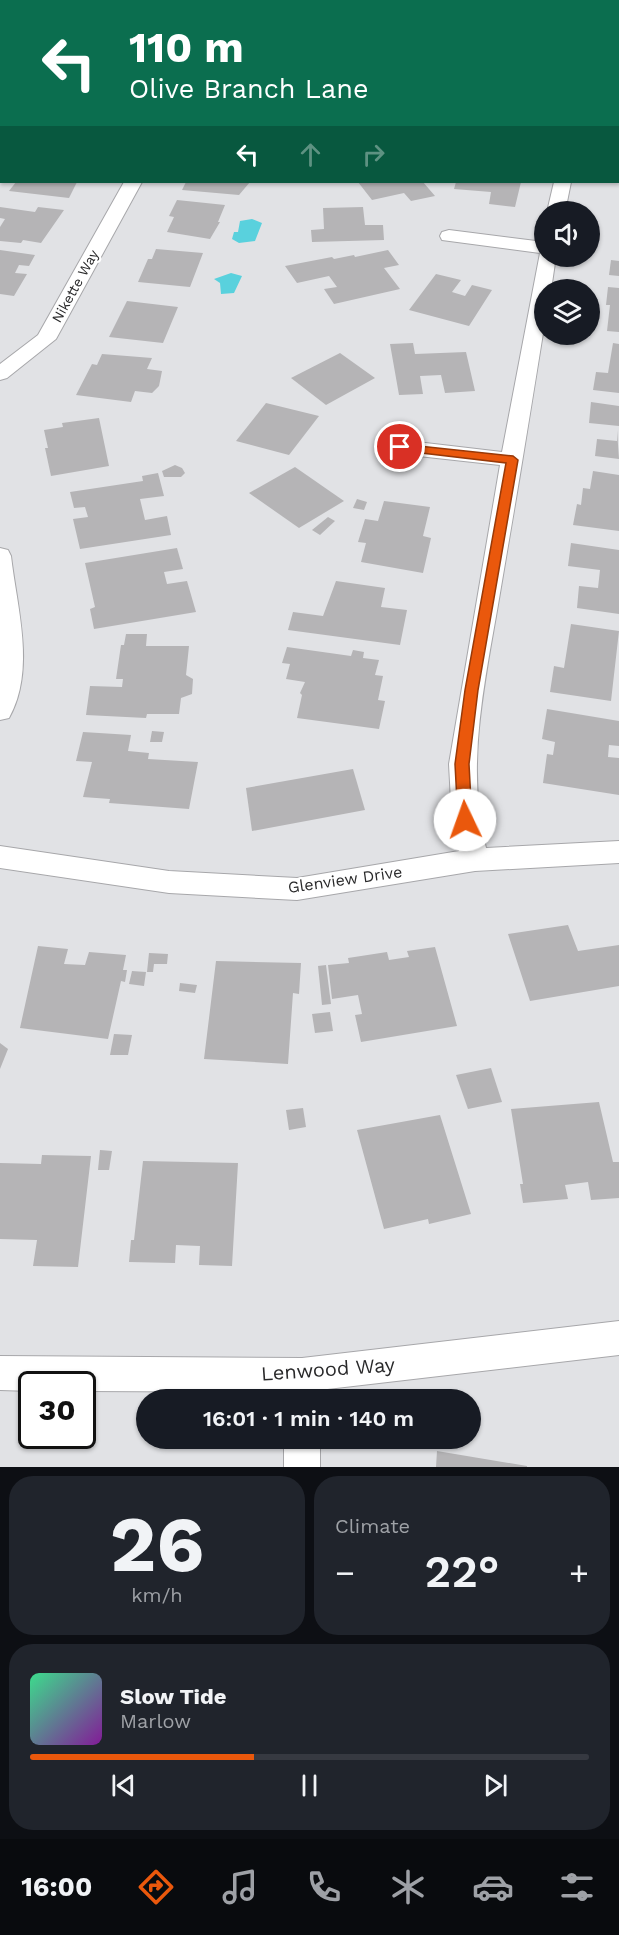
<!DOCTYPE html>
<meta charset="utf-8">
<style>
body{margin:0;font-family:"Work Sans",sans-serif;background:#20242c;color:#f1f3f6;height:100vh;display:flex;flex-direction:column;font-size:22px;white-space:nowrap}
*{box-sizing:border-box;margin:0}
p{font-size:20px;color:#9ea1a6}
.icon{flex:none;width:33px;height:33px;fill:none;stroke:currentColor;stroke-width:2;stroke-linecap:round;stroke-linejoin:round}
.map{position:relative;height:1467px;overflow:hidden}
.panel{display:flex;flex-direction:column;gap:9px;padding:9px;background:#0d0f14;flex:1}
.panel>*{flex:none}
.hud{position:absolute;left:0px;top:0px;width:620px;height:183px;box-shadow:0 2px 4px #0004;background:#0b6e4f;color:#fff;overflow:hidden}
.tools{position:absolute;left:534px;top:201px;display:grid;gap:12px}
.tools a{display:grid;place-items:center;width:66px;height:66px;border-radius:50%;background:#171b24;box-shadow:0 2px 4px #0004;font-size:30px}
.speed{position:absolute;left:18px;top:1371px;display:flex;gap:12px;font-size:30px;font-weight:700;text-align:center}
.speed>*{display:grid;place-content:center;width:78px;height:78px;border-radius:50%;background:#171b24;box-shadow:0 2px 4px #0004;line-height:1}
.speed .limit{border:3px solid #111;border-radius:9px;background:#fff;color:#111}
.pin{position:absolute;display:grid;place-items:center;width:51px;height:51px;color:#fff;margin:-26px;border:3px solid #fff;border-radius:50%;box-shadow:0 2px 6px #0007}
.me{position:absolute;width:66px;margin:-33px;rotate:357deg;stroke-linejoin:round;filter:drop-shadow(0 0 4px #0008)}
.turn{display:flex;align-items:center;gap:21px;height:126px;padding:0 30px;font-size:27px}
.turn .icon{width:78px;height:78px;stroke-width:2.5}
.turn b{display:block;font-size:42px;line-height:51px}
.lanes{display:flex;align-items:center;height:57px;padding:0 30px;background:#0003;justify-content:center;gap:30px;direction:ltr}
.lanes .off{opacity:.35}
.big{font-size:45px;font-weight:600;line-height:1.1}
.panel .widget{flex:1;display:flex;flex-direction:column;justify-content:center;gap:9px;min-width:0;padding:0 21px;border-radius:24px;background:#20242c}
.panel .dial{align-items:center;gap:0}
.dial b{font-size:78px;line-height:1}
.song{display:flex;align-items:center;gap:18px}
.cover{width:72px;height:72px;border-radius:9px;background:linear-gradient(135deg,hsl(150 70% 55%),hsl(290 70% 35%))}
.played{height:6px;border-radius:3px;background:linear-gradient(90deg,#ea580c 40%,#363941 40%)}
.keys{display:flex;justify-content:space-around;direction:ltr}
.heat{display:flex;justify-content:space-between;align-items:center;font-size:33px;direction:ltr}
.panel .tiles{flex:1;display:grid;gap:9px;grid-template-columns:1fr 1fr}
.widget:last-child{grid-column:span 2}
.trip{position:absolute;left:136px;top:1389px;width:345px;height:60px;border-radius:30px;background:#171b24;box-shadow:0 2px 4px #0004;font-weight:600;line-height:60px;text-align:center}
.menu{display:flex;height:96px;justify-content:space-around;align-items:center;background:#090b0e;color:#9ea1a6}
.menu .icon{width:42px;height:42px}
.menu .selected{color:#ea580c}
.menu b{font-size:27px;color:#f1f3f6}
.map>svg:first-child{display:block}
</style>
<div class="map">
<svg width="619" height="1467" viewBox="0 0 619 1467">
<rect width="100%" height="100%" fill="#e1e2e5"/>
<g fill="#59d1dd">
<path d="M252 219 262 223 255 241 239 243 232 239 234 232H238L240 221Z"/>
<path d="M231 273 242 276 234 293 221 294 220 283 214 279Z"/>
</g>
<g fill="#b5b4b6">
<path d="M16 182H77L69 198 9 191Z"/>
<path d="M186 182H250L239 195 182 190Z"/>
<path d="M358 182H423L435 196 411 201 404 193 372 200Z"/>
<path d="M456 182H521L515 207 489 204 491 192 454 189Z"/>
<path d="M177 200 225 205 218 222H220L210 239 167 232 174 217 169 216Z"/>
<path d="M0 207 35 212 38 207 64 210 41 243 23 240 21 243 0 241V227L5 219 0 218Z"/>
<path d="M363 207 365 225H383L384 240 312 242 311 230 324 229 323 208Z"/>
<path d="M156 249 203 253 190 287 138 282 148 259H152Z"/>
<path d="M0 250 35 255 29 266 19 265 15 273 27 274 14 296 0 294Z"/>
<path d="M388 250 399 265 384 268 400 289 334 304 324 289 337 287 329 276 297 283 285 266 332 257 334 259 354 255 355 257Z"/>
<path d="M611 260 619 261V276L609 275Z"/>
<path d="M436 274 461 280 452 292 465 296 472 285 492 290 469 326 409 310Z"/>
<path d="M608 287 619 288V332L607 331 610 305H606Z"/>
<path d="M127 301 178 307 163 343 109 337Z"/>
<path d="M413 343 415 354 466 352 475 391 445 393 441 375 420 376 423 394 399 395 390 344Z"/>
<path d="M613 343 619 344V393L593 390 596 372 608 373Z"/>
<path d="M340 353 375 378 326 405 291 378Z"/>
<path d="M102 354 152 358 147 369 162 371 159 386 152 393 135 391 131 402 76 395 92 364 97 365Z"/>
<path d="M591 402 619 406V426L589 423Z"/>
<path d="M266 403 319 416 289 455 236 441Z"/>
<path d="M99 418 109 466 51 476 45 448H48L44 430 63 427 62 423Z"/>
<path d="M617 430 619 459 595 456 597 439 617 441Z"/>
<path d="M175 465 182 468 185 473 181 477H164L162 471Z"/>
<path d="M295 467 344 501 299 528 249 493Z"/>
<path d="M593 471 619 475V531L573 525 577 504 581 505 583 488 590 489Z"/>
<path d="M158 473 164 496 140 499 145 520 167 516 171 535 80 549 73 519 88 517 85 507 74 508 70 492 143 481 142 476Z"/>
<path d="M357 499 367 502 364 510 353 508Z"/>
<path d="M384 501 430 507 423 536 431 538 423 573 361 562 366 543 358 542 365 519 378 521Z"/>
<path d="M328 517 335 521 320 535 312 530Z"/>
<path d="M571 543 619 550V614L577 608 579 586 598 588 600 570 568 566Z"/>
<path d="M177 548 183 569 164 572 167 584 187 581 196 612 94 629 90 609 95 607 85 563Z"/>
<path d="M336 581 385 588 381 607 407 610 400 645 288 630 293 612 323 616Z"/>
<path d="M571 624 619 631 611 701 550 692 554 666 564 668Z"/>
<path d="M126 634H147L146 646H189L186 675 193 679 192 694 181 698 179 714H147L146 718 86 715 90 686 122 687 123 679H116L121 645H124Z"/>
<path d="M287 647 351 656 353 650 364 652 363 658 379 660 375 675 383 676 378 700 385 701 379 729 297 718 302 695 300 693 305 682 286 679 290 664 282 663Z"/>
<path d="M547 709 619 721V746L609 745 608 757 619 758V795L543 783 547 754 553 755 555 742 542 739Z"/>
<path d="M152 731 164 732 162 742H150Z"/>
<path d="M83 732 131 735 128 751 149 753 148 759 198 762 189 809 109 803 110 799 83 797 92 762 76 761Z"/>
<path d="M353 769 365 810 252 831 246 788Z"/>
<path d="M568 925 578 951 619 945V986L530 1001 508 934Z"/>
<path d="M38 946 68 949 64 964 85 965 89 952 126 955 123 970H127L125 982 121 981 108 1039 20 1028Z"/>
<path d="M435 947 457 1026 361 1042 355 1015 362 1014 358 995 332 999 328 965 349 963 348 958 387 952 389 960 409 957 407 951Z"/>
<path d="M149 953 168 954 167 964H154L153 972H147Z"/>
<path d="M216 961 301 963 299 994 293 993 288 1064 204 1059Z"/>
<path d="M326 965 331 1004 322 1005 318 966Z"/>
<path d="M132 971 146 972 144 986 129 984Z"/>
<path d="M180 983 197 985 195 993 179 991Z"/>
<path d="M330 1012 333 1031 315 1033 312 1014Z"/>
<path d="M114 1034 132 1035 128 1055H110Z"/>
<path d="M0 1043 8 1049 0 1069Z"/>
<path d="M491 1068 502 1102 468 1109 456 1075Z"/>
<path d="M599 1102 613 1162H619V1198L591 1200 588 1182 565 1185 568 1199 523 1203 520 1184H523L511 1109Z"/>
<path d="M303 1108 306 1127 289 1130 286 1110Z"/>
<path d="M440 1115 471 1214 429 1224 428 1219 384 1229 357 1130Z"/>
<path d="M100 1150 112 1151 109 1170H98Z"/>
<path d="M42 1155 91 1156 78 1267 33 1266 37 1240 0 1239V1163L41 1164Z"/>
<path d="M143 1161 238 1163 232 1266 199 1265 200 1246 176 1245 175 1263 129 1262 131 1240H134Z"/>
<path d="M437 1451 527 1466V1467H436Z"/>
</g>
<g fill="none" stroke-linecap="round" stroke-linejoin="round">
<defs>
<g id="minor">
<rect x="224" y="0" width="16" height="2"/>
<path d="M561 0H577V2H562Z"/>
<path d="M124 182H142L56 339 7 378 0 380V364L38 335Z"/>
<path d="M554 182H571L565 212H547Z"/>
<path d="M449 230 544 242V256H556L551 290H544V327C530 415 516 500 501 587 487 673 464 762 486 848L619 841V863L475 871 297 900 169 893 0 868V846L169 871 297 878 459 851 452 820 449 764 500 465 400 454 392 452 389 447 392 442 400 440 502 452 540 253 442 240 440 236 442 232Z"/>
<path d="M0 548 8 550 11 556C17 608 36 670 9 718L0 720Z"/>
<path d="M619 1321V1355L319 1390V1400H285V1392L82 1391V1384H32V1391L0 1390V1356L302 1358Z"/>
<rect x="284" y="1438" width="36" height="29"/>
</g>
</defs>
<use href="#minor" stroke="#a7a7aa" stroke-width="2"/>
<use href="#minor" fill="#fff" fill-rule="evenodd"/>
</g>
<path fill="#ea580c" stroke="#983908" stroke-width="1.5" d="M400 444 513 456 518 460 478 690 469 764 472 820 465 825 458 820 455 764 465 690 506 463 396 450 394 447Z"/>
<g text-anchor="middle" stroke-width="4.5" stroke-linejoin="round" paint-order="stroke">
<g font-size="14" fill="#29292a" stroke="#fff">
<text transform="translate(75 286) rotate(-61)" y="5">Nikette Way</text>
</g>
<g font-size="16" fill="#29292a" stroke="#fff">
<text transform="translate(345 879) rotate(-8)" y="6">Glenview Drive</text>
</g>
<g font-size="20" fill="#29292a" stroke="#fff">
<text transform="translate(328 1369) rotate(-4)" y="7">Lenwood Way</text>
</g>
</g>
</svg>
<div class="tools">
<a><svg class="icon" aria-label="sound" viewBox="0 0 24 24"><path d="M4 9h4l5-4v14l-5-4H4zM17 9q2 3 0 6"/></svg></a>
<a><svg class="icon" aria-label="layers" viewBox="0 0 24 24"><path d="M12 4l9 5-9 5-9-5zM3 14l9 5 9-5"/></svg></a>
</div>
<div class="speed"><div class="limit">30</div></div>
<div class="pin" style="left:400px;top:447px;background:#d93025"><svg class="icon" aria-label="arrive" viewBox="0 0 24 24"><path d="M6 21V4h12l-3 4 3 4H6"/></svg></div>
<svg class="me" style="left:465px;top:820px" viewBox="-20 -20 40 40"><circle r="19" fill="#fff"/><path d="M0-13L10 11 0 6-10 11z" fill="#ea580c"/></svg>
<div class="trip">16:01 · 1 min · 140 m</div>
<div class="hud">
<div class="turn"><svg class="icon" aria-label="left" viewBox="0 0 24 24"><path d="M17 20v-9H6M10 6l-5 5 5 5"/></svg><div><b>110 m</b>Olive Branch Lane</div></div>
<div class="lanes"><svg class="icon" aria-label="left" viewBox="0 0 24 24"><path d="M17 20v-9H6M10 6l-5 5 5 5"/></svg><svg class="icon off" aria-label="ahead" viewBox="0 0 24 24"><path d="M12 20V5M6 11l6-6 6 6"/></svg><svg class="icon off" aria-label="right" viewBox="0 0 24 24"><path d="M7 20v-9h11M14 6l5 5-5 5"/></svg></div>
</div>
</div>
<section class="panel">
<div class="tiles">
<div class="widget dial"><b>26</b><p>km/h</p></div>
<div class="widget"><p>Climate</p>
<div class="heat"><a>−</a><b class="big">22°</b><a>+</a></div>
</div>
<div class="widget">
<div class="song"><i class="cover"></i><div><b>Slow Tide</b><p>Marlow</p></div></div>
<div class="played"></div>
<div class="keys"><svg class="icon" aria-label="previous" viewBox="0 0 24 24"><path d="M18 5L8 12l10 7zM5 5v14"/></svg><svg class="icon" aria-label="pause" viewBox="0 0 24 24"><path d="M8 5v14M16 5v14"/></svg><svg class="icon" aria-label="next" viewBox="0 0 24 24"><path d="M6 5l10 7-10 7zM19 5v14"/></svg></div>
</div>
</div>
</section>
<nav class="menu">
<b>16:00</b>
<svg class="icon selected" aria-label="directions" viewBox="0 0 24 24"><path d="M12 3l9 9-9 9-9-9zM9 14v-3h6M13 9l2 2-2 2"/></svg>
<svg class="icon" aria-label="music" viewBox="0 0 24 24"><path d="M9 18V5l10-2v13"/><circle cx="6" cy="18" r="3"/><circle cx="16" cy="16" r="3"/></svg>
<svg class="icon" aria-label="phone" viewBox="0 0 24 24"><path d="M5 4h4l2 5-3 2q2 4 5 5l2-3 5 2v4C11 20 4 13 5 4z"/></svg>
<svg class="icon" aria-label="climate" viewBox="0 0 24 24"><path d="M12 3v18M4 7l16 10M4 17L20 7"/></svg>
<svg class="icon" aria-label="car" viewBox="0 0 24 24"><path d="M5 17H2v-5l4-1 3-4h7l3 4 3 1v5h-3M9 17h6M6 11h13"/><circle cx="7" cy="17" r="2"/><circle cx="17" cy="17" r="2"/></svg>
<svg class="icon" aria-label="filters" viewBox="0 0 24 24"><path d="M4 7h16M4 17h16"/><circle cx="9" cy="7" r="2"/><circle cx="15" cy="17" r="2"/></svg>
</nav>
